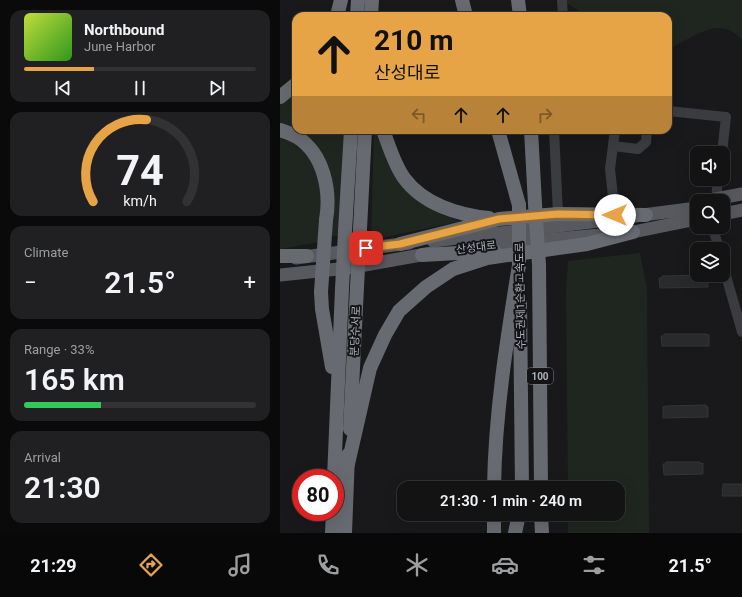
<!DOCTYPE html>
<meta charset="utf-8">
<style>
body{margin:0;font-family:Roboto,"Noto Sans KR",sans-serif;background:#202022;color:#f1f3f6;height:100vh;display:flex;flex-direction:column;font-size:15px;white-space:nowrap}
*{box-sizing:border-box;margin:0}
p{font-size:13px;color:#9d9ea0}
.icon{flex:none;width:22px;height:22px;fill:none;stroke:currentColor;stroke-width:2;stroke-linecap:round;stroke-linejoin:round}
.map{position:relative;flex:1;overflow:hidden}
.sheet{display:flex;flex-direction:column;gap:10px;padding:10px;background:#0a0a0b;width:280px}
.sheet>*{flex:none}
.guide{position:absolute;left:12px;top:12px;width:380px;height:122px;border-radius:12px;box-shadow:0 4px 16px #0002,0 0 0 1px #323234;background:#e6a446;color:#111;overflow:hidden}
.buttons{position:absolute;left:410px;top:146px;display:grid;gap:8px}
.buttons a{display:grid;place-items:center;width:40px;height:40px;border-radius:8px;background:#131314;box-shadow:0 4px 16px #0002,0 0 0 1px #323234;font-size:20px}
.speed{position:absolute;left:12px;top:469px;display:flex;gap:8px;font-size:20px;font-weight:700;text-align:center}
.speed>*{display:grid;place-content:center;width:52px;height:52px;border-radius:50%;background:#131314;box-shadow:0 4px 16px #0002,0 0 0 1px #323234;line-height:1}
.speed .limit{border:6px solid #d22;background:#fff;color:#111}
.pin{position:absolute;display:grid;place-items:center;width:34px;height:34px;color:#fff;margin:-17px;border-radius:8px;box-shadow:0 2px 6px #0006}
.me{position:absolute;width:44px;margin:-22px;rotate:270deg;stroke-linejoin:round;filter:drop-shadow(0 0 3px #0008)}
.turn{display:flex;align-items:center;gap:14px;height:84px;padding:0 16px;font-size:18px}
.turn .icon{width:52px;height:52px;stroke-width:2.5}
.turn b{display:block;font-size:28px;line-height:34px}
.lanes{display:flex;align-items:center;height:38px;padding:0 16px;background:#0003;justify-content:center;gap:20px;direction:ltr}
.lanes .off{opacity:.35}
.big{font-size:30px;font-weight:600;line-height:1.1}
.sheet .card{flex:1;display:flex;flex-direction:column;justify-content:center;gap:6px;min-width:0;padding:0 14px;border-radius:12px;background:#202022}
.sheet .dial{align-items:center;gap:0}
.dial svg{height:104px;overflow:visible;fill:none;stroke:#323234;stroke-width:7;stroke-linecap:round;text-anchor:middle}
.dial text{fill:#f1f3f6;stroke:none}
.song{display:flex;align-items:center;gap:12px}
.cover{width:48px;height:48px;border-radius:6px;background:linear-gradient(135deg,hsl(70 70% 55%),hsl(110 70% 35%))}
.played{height:4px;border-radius:2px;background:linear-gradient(90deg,#e6a446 30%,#323234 30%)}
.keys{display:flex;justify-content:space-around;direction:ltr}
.heat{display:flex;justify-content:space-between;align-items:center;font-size:22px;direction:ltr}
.charge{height:6px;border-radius:3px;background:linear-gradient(90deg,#34c759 33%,#323234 0)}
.trip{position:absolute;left:117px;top:481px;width:228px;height:40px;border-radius:12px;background:#131314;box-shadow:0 4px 16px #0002,0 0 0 1px #323234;font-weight:600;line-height:40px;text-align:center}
.tabs{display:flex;height:64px;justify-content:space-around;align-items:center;background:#080808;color:#9d9ea0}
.tabs .icon{width:28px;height:28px}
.tabs .current{color:#e6a446}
.tabs b{font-size:18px;color:#f1f3f6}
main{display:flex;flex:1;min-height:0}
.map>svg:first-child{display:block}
</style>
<main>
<section class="sheet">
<div class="card">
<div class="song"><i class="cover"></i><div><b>Northbound</b><p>June Harbor</p></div></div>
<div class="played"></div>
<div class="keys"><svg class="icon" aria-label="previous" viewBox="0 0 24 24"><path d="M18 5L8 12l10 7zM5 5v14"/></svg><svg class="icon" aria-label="pause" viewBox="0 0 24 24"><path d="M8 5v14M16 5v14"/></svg><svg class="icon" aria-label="next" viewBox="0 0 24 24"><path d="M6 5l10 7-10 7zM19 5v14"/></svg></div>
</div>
<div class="card dial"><svg viewBox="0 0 100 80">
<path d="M14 69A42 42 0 1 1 86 69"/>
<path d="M14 69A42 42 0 0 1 55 6" stroke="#e6a446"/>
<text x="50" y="56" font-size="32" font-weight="700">74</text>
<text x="50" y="72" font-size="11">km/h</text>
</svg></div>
<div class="card"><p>Climate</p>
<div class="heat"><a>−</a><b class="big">21.5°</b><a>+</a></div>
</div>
<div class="card"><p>Range · 33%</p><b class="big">165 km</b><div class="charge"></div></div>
<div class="card"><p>Arrival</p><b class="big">21:30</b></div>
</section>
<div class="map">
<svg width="462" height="533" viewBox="0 0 462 533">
<rect width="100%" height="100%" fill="#19191b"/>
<g fill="#1f2620">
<path d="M286 0H462V40C440 13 413 38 388 49V16H307L285 2Z"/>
<path d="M16 91V128L0 125V105Z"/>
<path d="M19 130H65L59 236H52L49 167 34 141Z"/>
<path d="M94 130H97L139 199 165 216 181 221 91 240Z"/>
<path d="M0 136C49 154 43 199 39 242L0 249Z"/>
<path d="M360 253 367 289 369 533H288V514H338V488H288L286 289 288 261Z"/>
</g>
<g fill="#292a2c" stroke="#333437">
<path d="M425 275V277H427L428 287 380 288 379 278H382V276Z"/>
<path d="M384 334H427V335H429V346H382L381 336H384Z"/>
<path d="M426 405V407H428V417L383 418V407H385V406Z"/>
<path d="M386 462H420V464L423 463V474L384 475 383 464H386Z"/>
<path d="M443 484H462V496H442Z"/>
</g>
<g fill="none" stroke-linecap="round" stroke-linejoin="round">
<g stroke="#3a3c40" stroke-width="10">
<path d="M282 0 283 16"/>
<path d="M388 111 446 117 442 153"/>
<path d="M274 130 278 214"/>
<path d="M335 130 330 169 335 215"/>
<path d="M333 146 358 149 366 142 367 130"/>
<path d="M436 199 438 179"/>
<path d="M436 227 435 235 439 249"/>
<path d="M443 265 462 332"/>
</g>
<g stroke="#57595f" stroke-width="13">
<path d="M425 201 462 194"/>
<path d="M443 214 462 210"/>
<path d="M355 216 417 208"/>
<path d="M153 241 336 219"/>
<path d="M197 246 353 232 417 219"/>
<path d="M16 258 129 243"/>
<path d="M0 275 68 268 152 253"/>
</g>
<g stroke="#676a71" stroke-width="14">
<path d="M182 0 186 16"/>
<path d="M238 0 240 16"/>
<path d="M57 16 61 0"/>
<path d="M77 16 78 0"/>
<path d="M91 16 92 0"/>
<path d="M0 97 16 84"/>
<path d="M0 130C6 132 12 134 17 137 44 154 51 191 46 220"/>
<path d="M103 130C109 146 114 164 124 178 143 204 178 215 209 218"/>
<path d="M218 130 239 205"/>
<path d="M251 130 255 204"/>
<path d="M80 229 85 130"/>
<path d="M65 231 71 130"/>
<path d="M120 244 219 219 278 214 366 215"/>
<path d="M142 255 214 251"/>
<path d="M0 256H27"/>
<path d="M259 265 261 488"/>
<path d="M41 292 42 309 52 367"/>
<path d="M240 303 242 488"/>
<path d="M70 429 77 287"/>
<path d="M68 464 90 368 105 335 119 311 146 287 173 269 207 258 307 244 353 232"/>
<path d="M54 478 62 289"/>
<path d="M214 488C215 413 227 339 239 265"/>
<path d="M214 514V533"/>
<path d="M261 514 262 533"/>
<path d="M52 533 53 512"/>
<path d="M65 533 68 455"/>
<path d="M235 533 239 514"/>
</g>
<g stroke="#676a71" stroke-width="14">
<path d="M255 204 259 265"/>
<path d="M239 205V265"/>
<path d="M77 287 80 229"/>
<path d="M62 289 65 231"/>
<path d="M41 292 46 220"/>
</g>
</g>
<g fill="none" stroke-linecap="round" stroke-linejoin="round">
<defs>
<path id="route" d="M86 248 120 244 219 219 278 214 335 215"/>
</defs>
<use href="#route" stroke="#966b2e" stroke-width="10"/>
<use href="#route" stroke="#e6a446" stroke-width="7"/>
</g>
<g text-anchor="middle" stroke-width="4" stroke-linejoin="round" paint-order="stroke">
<rect fill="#141416" stroke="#7f8389" stroke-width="1" x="247" y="368" width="26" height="16" rx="3"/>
<g font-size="10" font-weight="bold" fill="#adb2ba">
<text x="260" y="380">100</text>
</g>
<g font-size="11" fill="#adb2ba" stroke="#141416">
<text transform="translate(196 247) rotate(-7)" y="4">산성대로</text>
<text transform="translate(240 296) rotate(-91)" y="4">수도권제1순환고속도로</text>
<text transform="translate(75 331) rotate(-87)" y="4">분당수서로</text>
</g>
</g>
</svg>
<div class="buttons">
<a><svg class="icon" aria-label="sound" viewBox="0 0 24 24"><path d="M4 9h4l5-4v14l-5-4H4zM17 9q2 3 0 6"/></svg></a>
<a><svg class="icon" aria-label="search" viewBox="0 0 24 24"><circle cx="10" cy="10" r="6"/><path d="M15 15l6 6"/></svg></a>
<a><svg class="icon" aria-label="layers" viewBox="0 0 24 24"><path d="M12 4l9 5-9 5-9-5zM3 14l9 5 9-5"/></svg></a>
</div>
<div class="speed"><div class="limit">80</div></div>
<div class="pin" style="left:86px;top:248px;background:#d93025"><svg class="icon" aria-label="arrive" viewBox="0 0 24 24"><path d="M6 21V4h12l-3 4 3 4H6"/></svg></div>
<svg class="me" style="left:335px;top:215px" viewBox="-20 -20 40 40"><circle r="19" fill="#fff"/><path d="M0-13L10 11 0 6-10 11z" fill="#e6a446"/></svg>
<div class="trip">21:30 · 1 min · 240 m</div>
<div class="guide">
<div class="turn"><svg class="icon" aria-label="ahead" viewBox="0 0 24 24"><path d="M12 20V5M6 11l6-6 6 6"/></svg><div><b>210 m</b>산성대로</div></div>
<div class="lanes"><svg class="icon off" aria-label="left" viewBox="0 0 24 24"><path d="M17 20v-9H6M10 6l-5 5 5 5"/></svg><svg class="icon" aria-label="ahead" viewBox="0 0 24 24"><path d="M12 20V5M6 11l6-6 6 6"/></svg><svg class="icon" aria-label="ahead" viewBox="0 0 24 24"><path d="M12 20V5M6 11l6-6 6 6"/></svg><svg class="icon off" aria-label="right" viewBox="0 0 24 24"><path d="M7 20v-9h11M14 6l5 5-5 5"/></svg></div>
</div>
</div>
</main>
<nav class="tabs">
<b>21:29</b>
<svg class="icon current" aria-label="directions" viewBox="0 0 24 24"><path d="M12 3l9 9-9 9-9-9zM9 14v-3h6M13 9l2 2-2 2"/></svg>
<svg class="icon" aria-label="music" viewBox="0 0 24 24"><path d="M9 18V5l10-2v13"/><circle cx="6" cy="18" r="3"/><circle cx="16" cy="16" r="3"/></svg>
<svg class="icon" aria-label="phone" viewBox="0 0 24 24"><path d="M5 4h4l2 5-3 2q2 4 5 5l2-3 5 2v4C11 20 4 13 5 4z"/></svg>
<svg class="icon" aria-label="climate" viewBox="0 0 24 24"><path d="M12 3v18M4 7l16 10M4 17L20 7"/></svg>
<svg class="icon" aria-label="car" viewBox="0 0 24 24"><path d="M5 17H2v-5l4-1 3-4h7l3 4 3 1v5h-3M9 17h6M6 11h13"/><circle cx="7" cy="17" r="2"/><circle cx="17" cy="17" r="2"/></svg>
<svg class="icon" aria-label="filters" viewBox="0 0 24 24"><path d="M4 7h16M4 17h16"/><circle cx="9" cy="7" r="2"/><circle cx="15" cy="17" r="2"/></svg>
<b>21.5°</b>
</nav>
